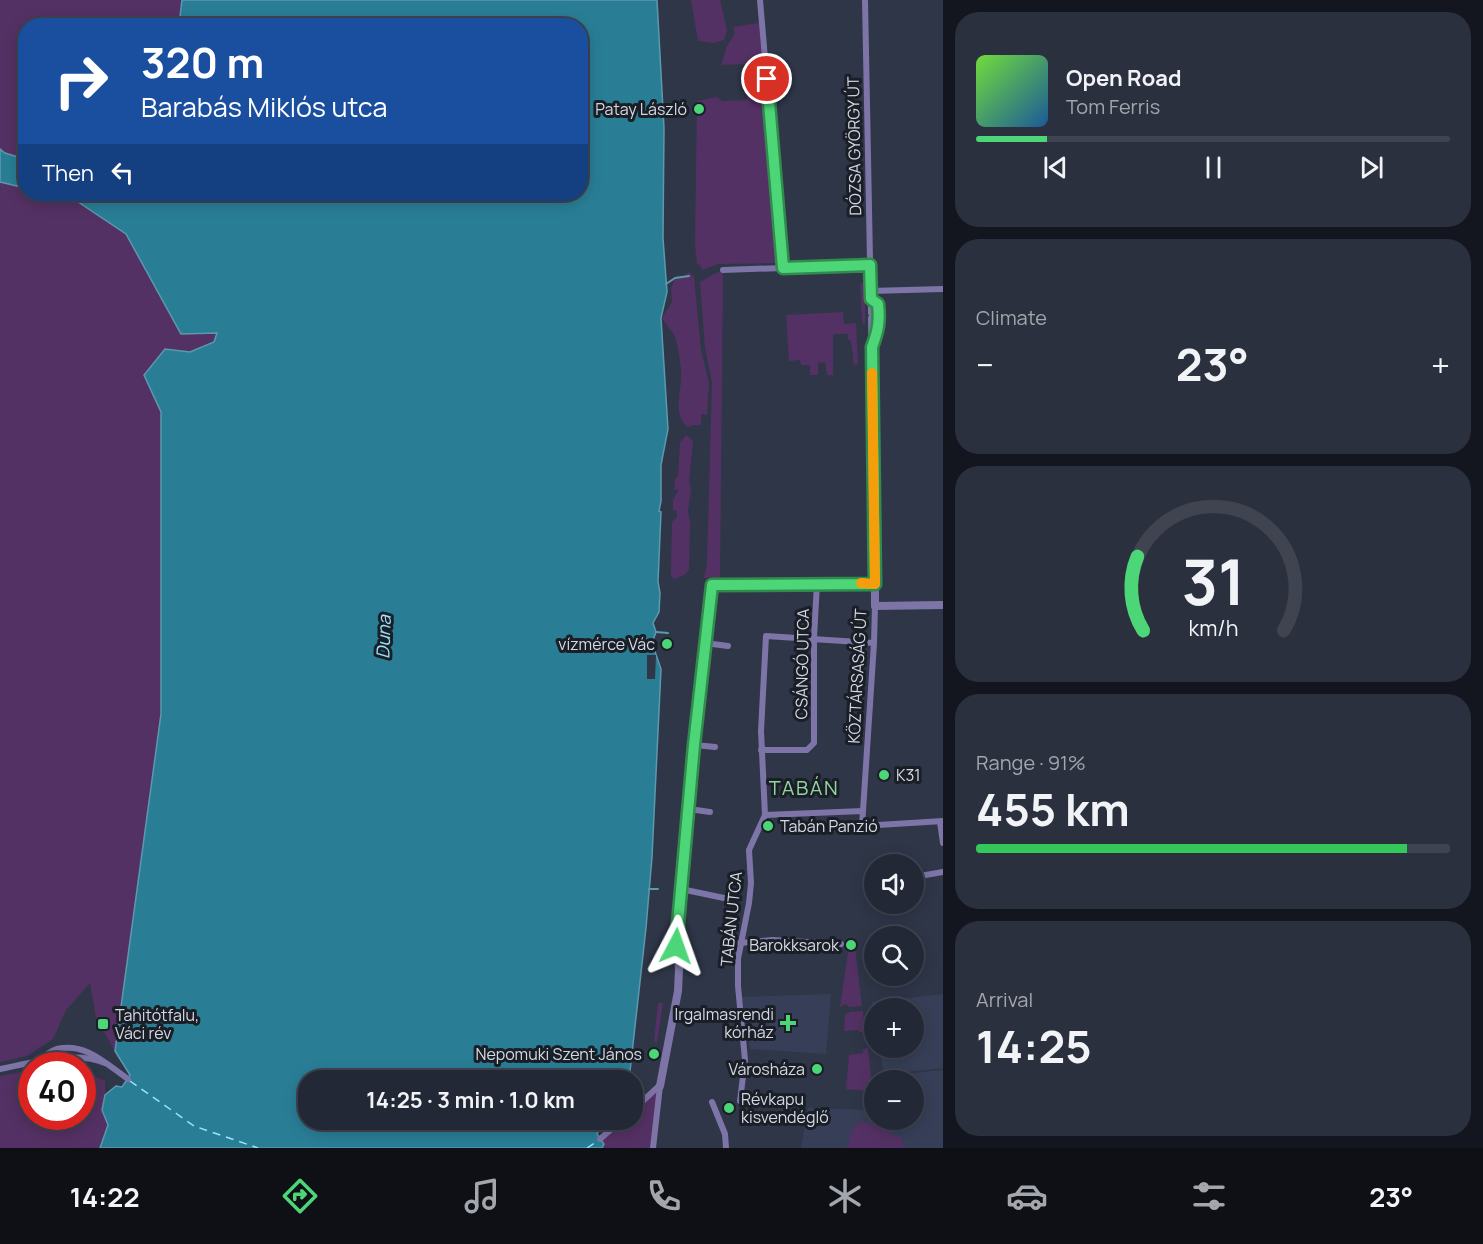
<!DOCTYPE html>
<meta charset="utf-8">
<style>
body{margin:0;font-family:Manrope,sans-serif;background:#2b303e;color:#f1f3f6;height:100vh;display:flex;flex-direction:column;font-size:22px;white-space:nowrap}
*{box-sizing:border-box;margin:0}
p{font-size:20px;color:#a3a6ad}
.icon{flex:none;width:33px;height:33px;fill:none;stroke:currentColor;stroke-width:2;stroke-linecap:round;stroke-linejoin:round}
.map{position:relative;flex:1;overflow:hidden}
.drawer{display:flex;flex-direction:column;gap:12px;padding:12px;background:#13161e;width:540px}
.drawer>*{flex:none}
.top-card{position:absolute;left:18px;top:18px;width:570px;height:183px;border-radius:24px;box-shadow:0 3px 15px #0003,0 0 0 2px #404451;background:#1a4fa0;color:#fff;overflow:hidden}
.fabs{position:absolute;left:864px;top:854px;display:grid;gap:12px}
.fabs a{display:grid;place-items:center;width:60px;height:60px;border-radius:50%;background:#232836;box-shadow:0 3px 15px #0003,0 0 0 2px #404451;font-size:30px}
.speed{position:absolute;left:18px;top:1052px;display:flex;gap:12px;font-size:30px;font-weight:700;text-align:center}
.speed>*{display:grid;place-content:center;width:78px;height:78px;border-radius:50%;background:#232836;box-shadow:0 3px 15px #0003,0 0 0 2px #404451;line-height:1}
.speed .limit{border:9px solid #d22;background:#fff;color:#111}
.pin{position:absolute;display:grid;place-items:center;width:51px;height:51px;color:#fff;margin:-26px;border:3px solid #fff;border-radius:50%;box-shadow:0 2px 6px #0007}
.me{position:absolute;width:66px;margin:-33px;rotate:4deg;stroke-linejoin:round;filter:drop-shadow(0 0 4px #0008)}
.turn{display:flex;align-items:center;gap:21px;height:126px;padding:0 24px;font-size:27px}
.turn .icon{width:78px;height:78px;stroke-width:2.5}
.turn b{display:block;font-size:42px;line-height:51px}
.then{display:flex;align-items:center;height:57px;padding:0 24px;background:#0003;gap:12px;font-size:22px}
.big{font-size:45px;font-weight:700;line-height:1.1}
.drawer .tile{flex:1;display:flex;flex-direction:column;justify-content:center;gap:9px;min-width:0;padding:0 21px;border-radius:24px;background:#2b303e}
.drawer .dial{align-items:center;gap:0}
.dial svg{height:156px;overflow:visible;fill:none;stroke:#404451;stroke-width:7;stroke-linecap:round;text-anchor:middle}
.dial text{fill:#f1f3f6;stroke:none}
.song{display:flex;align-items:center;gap:18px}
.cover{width:72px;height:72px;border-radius:9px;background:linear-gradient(135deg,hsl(100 70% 55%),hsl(210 70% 35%))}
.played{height:6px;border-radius:3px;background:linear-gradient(90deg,#4cd677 15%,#404451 15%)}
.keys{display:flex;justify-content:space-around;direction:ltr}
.heat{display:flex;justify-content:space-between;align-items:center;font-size:33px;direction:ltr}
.charge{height:9px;border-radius:4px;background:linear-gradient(90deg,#34c759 91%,#404451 0)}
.trip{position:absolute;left:298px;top:1070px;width:345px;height:60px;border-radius:24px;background:#232836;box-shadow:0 3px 15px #0003,0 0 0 2px #404451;font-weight:700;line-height:60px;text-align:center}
.dock{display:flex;height:96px;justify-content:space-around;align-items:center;background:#0e1016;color:#a3a6ad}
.dock .icon{width:42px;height:42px}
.dock .active{color:#4cd677}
.dock b{font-size:27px;color:#f1f3f6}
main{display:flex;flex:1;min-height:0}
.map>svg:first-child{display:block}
</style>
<main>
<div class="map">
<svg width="943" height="1148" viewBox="0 0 943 1148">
<rect width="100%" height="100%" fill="#2f3648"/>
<g fill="#363f57">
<path d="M831 994 826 1054 750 1049 742 997Z"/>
<path d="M943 994V1068L884 1074 879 1047H914V1008H874V1018L872 1002Z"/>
<path d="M943 1070V1148H801L808 1108 874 1110V1119H914V1080H886L885 1076Z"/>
</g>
<g fill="#543164">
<path d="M0 0H182L179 25 26 26 25 159 5 153 0 149Z"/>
<path d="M691 0H720L727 30 724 40 713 43 698 41Z"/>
<path d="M759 23 779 263 718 264 702 270 700 265 697 264 695 244 697 101 717 97 722 101 747 100 745 64 721 65 727 46 735 33 733 27Z"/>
<path d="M0 182 25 188 26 194H47L75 200 126 234 181 334 217 333 214 341 190 352 165 349 144 375 161 412V714L115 1051 96 1018 90 983 66 1010 53 1039 27 1056 0 1062Z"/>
<path d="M689 272 694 277 701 350 709 383 707 415 701 414V425H693L688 427C671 414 683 388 681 370 680 360 678 341 673 333 669 327 665 324 662 318L672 302 671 288 675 278 685 276Z"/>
<path d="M718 272 723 273 720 574V577L704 578 707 564 712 382 705 348 700 282Z"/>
<path d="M860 283H865V324L862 323Z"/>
<path d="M843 312 844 324 856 323 858 364 854 365 851 341 848 339V334H833V375H827L825 362 818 363V375H810V365H801L800 360 789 361 786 315Z"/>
<path d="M686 435 693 441 689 482 691 489 688 511 690 522 689 569 685 575 674 579 671 576V569L672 522 677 517V511L673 510V500L679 489 674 490 675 479 678 476 680 443Z"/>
<path d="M850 940H854L862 1006 850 1007 845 1004 840 1007Z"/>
<path d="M658 1003H663L657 1042H654Z"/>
<path d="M863 1011 865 1032H859L858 1030 844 1031 845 1015 850 1012Z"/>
<path d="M868 1048 874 1103 866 1101 867 1091 846 1089 849 1055 863 1053V1049Z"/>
<path d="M31 1070 32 1116H82L83 1071 105 1081V1095L102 1110 108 1125 100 1148H0V1076Z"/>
<path d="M660 1086 653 1148H602L604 1144 600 1139 623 1119H633V1110Z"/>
<path d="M860 1122 889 1127 893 1136 902 1137 903 1148H847L852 1129Z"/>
</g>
<g fill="#297e96" stroke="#5c99ad" stroke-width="1.5">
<path d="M182 0H657L664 128 663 238 667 292 661 318 668 429 661 465V501L659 511 661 512 658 582 660 593 659 612 653 623 656 632 652 643 661 669 652 857 646 928 629 1080H309V1119H605L597 1134 604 1144 602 1148H100L108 1125 102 1110 105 1095 116 1086 122 1087 130 1075 115 1051 161 714V412L144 375 165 349 190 352 214 342 217 333 181 334 126 234 75 200 47 194H126L139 199 145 194H580V26L179 25Z"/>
<path d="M0 149 5 153 25 159V188L0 182Z"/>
</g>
<path fill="#2f3648" d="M647 655H656L655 679H647Z"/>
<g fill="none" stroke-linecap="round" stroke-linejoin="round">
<g stroke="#5c99ad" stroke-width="2">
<path d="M666 284 675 278 689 276"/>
<path d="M656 632 668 633"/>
<path d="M649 889H658"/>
</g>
<g stroke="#98e4fd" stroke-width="1.5" stroke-dasharray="8 6" stroke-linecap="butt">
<path d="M130 1081 194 1126 258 1148"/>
<path d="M587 1148 599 1140"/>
</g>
<g stroke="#7d75a7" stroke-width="6">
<path d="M760 0 783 268"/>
<path d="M865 0 871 313"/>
<path d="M723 270 870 265"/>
<path d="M870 291 943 289"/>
<path d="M871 299 877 304C880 319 879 329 873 344"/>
<path d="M871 318 875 584"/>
<path d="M875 606 874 643 862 826 943 821"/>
<path d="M705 643 728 646"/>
<path d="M695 745 715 747"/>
<path d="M761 750H807L814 743V638L817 583"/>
<path d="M689 809 710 812"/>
<path d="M765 815 863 811"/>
<path d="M940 822 943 843"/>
<path d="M914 877 943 872"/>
<path d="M868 880H874"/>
<path d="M681 889 724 898"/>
<path d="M740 943 772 940 841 944"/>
<path d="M37 1062C43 1058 50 1051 57 1049 85 1042 106 1064 128 1079"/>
<path d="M0 1069C31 1063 75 1050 105 1063"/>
<path d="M740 1101 745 1060 738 986V959L749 903 751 883 749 850 765 815 761 731 766 636 874 643"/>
<path d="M712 1102 725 1134 726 1148"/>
<path d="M633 1110 659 1086"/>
<path d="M600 1139 623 1119"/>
<path d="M653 1148 660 1086"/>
</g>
<path stroke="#7d75a7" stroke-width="8" d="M660 1086 678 991 679 969 677 946 681 889 712 585 875 584V606L943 605"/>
</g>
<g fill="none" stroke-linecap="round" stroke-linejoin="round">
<defs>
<path id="route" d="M676 946 694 745 712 585 875 584 872 347C878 331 880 321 878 304L871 299 870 265 783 268 767 79"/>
</defs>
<use href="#route" stroke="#318b4d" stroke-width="15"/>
<use href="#route" stroke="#4cd677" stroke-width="10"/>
<path stroke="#f59e0b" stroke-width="10" d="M861 583 875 584 872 373"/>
</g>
<g fill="#4cd677" stroke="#1a1e26" stroke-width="2">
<circle cx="699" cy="109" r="6"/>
<circle cx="667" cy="644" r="6"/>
<circle cx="884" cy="775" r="6"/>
<circle cx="768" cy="826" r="6"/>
<circle cx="851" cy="945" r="6"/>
<path d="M785 1014h6v6h6v6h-6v6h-6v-6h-6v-6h6z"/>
<rect x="97" y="1018" width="12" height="12" rx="3"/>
<circle cx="654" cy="1054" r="6"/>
<circle cx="817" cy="1069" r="6"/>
<circle cx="729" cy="1108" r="6"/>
</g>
<g text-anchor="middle" stroke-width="6" stroke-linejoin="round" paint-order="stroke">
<g font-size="16" fill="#d4d9e4" stroke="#1a1e26" text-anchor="end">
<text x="687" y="115">Patay László</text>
<text x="655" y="650">vízmérce Vác</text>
<text x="896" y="781" text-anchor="start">K31</text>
<text x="780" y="832" text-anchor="start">Tabán Panzió</text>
<text x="839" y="951">Barokksarok</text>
<text x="774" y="1020">Irgalmasrendi<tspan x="774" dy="18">kórház</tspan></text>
<text x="115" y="1021" text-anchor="start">Tahitótfalu,<tspan x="115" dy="18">Váci rév</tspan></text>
<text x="642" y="1060">Nepomuki Szent János</text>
<text x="805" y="1075">Városháza</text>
<text x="741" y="1105" text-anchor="start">Révkapu<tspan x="741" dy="18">kisvendéglő</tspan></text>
</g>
<g font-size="16" fill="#d4d9e4" stroke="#1a1e26">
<text transform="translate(854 146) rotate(-91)" y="6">DÓZSA GYÖRGY ÚT</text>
<text transform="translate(802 664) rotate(-89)" y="6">CSÁNGÓ UTCA</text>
<text transform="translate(857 676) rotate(-87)" y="6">KÖZTÁRSASÁG ÚT</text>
<text transform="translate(731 919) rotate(-84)" y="6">TABÁN UTCA</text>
</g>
<g font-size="18" font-style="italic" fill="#98e4fd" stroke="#1a1e26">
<text transform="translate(384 637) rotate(-88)" y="6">Duna</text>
</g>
<g font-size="20" letter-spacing="1.5" fill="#93d5a0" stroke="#1a1e26">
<text x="804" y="795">TABÁN</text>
</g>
</g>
</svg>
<div class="fabs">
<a><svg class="icon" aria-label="sound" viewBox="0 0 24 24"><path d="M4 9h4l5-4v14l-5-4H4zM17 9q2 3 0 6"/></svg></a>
<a><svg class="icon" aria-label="search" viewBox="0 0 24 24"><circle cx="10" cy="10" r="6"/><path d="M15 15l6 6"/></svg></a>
<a>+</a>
<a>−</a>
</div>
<div class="speed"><div class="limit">40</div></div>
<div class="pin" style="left:767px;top:79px;background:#d93025"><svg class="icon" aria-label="arrive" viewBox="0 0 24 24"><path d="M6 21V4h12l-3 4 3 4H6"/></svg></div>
<svg class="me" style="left:676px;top:946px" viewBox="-20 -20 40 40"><path d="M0-17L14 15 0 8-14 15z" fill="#4cd677" stroke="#fff" stroke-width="4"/></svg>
<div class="trip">14:25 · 3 min · 1.0 km</div>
<div class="top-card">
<div class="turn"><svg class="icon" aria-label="right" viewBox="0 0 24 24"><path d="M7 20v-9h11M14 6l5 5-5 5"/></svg><div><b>320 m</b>Barabás Miklós utca</div></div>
<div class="then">Then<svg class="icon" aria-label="left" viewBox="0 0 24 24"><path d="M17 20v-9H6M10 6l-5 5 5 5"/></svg></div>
</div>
</div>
<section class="drawer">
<div class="tile">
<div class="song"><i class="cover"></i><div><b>Open Road</b><p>Tom Ferris</p></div></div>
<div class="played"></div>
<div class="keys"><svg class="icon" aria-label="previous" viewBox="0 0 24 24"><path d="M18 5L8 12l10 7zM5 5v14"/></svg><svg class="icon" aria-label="pause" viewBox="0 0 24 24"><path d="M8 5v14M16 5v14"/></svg><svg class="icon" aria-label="next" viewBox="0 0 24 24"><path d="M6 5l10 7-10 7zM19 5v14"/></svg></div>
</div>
<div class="tile"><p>Climate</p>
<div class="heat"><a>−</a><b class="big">23°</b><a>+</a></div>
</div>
<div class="tile dial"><svg viewBox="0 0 100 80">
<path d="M14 69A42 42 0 1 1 86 69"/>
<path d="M14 69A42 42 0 0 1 11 31" stroke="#4cd677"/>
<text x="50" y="56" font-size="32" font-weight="700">31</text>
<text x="50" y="72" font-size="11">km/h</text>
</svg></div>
<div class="tile"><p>Range · 91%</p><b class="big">455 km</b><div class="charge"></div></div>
<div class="tile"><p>Arrival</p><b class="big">14:25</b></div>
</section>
</main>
<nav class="dock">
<b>14:22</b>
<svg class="icon active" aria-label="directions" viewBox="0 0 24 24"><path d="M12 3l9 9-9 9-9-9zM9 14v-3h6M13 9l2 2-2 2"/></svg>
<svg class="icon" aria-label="music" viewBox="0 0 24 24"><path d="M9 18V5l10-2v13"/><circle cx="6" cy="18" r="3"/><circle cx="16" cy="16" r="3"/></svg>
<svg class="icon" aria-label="phone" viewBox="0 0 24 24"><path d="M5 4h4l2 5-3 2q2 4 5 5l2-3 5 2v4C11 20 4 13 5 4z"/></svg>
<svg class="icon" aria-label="climate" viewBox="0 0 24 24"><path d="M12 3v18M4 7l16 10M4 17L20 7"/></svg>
<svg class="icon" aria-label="car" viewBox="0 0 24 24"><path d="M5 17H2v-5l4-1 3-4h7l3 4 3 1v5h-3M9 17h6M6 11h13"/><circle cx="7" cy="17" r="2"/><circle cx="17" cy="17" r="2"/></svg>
<svg class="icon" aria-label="filters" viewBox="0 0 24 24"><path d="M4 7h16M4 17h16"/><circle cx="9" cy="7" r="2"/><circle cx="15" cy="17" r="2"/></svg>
<b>23°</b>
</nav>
